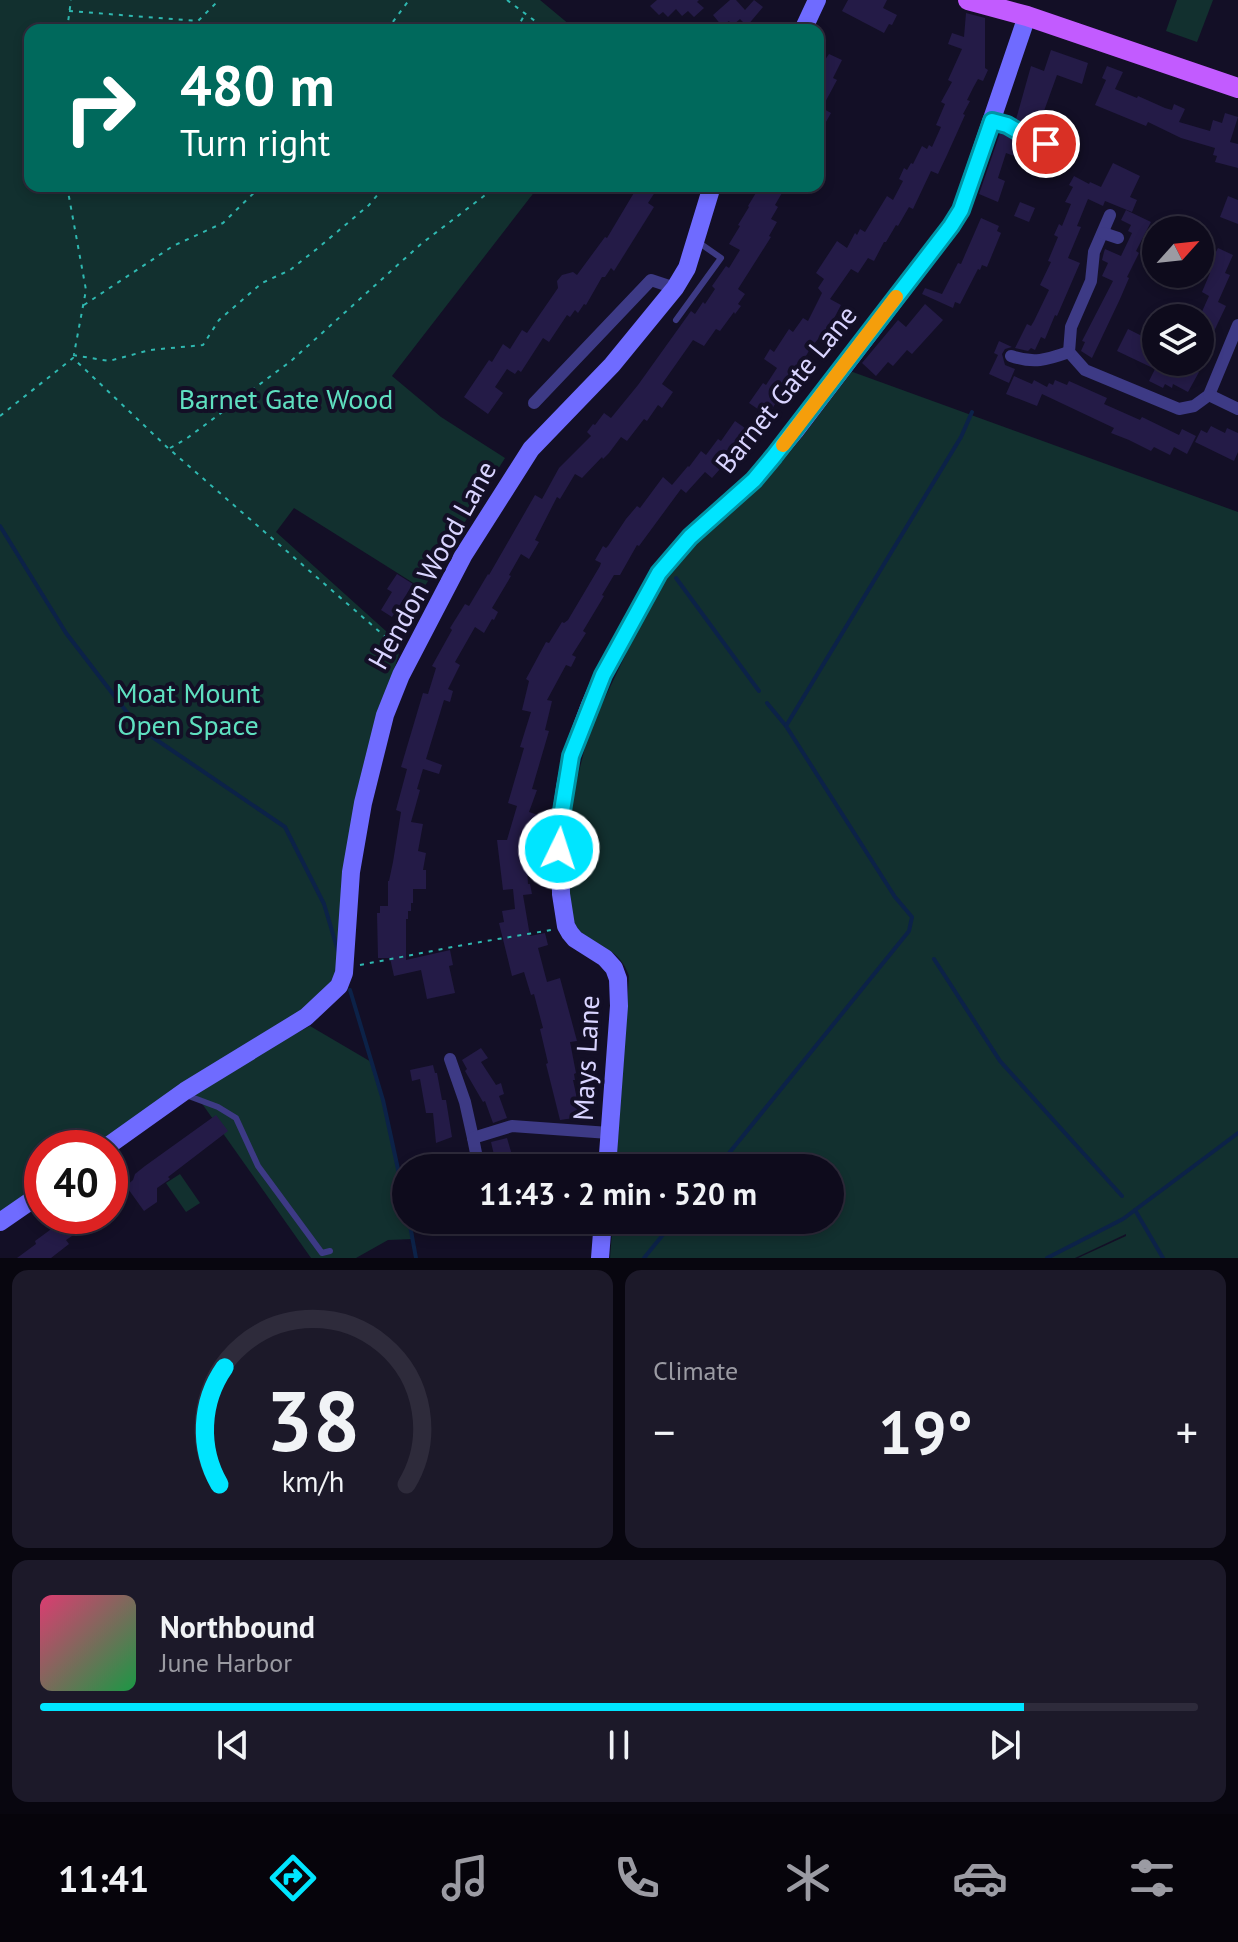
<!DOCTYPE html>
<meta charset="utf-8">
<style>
body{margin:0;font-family:"PT Sans",sans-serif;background:#1c1929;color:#f1f3f6;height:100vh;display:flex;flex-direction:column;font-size:30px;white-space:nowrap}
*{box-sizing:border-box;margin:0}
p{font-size:26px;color:#9b9ba3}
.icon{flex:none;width:44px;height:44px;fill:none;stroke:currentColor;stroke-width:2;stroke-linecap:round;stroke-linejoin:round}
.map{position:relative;height:1258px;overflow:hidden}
.details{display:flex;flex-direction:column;gap:12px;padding:12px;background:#08060f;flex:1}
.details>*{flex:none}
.banner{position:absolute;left:24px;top:24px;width:800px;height:168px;border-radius:16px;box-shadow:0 4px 12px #0003,0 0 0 2px #2e2b3b;background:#00695c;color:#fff;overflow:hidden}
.needle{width:52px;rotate:63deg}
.buttons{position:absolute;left:1142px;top:216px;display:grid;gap:16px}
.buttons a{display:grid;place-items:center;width:72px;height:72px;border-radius:50%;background:#0e0b1c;box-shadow:0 4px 12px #0003,0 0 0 2px #2e2b3b;font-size:40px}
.speed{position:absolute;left:24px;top:1130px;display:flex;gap:16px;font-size:40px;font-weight:700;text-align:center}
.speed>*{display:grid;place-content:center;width:104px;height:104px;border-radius:50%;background:#0e0b1c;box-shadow:0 4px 12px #0003,0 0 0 2px #2e2b3b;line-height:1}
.speed .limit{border:12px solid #d22;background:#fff;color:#111}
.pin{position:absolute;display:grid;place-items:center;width:68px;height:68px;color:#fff;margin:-34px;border:4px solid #fff;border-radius:50%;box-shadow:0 2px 8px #0007}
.me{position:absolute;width:88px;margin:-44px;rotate:4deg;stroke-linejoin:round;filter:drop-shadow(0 0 6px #0008)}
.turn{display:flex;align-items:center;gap:28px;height:168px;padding:0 24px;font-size:36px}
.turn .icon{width:104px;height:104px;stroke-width:2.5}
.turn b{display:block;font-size:56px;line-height:68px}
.big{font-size:60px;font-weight:800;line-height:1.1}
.details .card{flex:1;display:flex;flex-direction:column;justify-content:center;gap:12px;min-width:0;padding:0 28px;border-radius:16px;background:#1c1929}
.details .dial{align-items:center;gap:0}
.dial svg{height:208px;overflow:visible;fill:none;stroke:#2e2b3b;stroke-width:7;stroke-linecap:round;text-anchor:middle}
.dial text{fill:#f1f3f6;stroke:none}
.song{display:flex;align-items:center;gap:24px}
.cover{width:96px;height:96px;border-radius:12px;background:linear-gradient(135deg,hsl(340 70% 55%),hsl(140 70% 35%))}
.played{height:8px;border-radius:4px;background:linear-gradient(90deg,#00e5ff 85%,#2e2b3b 85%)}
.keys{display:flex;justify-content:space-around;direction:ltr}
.heat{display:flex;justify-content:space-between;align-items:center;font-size:44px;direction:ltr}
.details .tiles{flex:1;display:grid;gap:12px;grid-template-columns:1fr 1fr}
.card:last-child{grid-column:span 2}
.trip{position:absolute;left:392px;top:1154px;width:452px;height:80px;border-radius:40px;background:#0e0b1c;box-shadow:0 4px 12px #0003,0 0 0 2px #2e2b3b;font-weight:800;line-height:80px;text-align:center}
.tabs{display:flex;height:128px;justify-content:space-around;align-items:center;background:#06040b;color:#9b9ba3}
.tabs .icon{width:56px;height:56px}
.tabs .on{color:#00e5ff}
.tabs b{font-size:36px;color:#f1f3f6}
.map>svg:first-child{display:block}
</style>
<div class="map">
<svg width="1238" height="1258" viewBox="0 0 1238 1258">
<rect width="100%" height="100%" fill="#130f26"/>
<g fill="#12302f">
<path d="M0 0H540L576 30H30V186H539L392 376 441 417 505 458 423 589 294 508 276 532 397 641 400 650 381 713 339 986 98 1148H42V1188L0 1218Z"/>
<path d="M1177 0H1213L1197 42 1166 31Z"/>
<path d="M850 371 1238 512V1258H1078L1126 1236V1234L1075 1258H610L613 1220H830V1168H616L629 976C620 949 602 949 582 933 575 927 573 919 569 910L568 816 589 731 659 585Z"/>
<path d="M310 1026 373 1063 406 1202V1220H410L414 1237 413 1239 388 1240 356 1258H311L191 1088Z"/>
<path d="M180 1174 200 1203 186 1212 166 1183Z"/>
</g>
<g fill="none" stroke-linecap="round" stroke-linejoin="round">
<g stroke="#0c2248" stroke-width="4">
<path d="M0 526 66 633 139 728 285 827 324 904 338 951"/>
<path d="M676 578 759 691"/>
<path d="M767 703 786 726"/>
<path d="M934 959 1000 1061 1122 1196"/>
<path d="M350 990 383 1100 406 1206"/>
<path d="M717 1168 909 931 912 917 895 897 786 726 961 437 972 412"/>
<path d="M1135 1210 1163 1258"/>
<path d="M409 1220 416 1258"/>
<path d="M644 1258 675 1220"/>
<path d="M1047 1258 1123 1219 1238 1133"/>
</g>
</g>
<g fill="#241b47">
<path d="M657 0H699L697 2 704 8 694 17 688 11 682 16 676 9 668 17 663 12 659 15 650 6Z"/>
<path d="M730 0H736L745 10 754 0 763 7 747 26 740 19 732 26 729 21 722 26 713 15Z"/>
<path d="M848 0H887L883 8 897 15 892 25 889 24 884 33 842 11Z"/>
<path d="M966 13 985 18V68L988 70 983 81 978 79 973 88 967 100 970 101 963 114 965 115 947 155 938 174 931 171 913 209 909 207 898 226 896 225 886 242H884L874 261 868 258 858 273 851 269 830 299 841 305 828 330 826 329 810 349 803 361 805 362 789 380 768 416 749 403 763 383 766 385 777 368 764 359 770 349 774 352 789 329 793 332 803 318 808 321 822 293 818 288 824 279 816 273 837 241 847 248 855 233 857 235 860 229 865 232 887 196 893 200 903 181 899 179 904 168 907 170 911 163 913 164 922 146 927 149 929 145 932 147 941 127 936 125 945 104 941 102 952 82 948 80 962 49 948 44 952 33 964 37Z"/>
<path d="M1051 50 1088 63 1082 84 1057 75 1035 136 1015 123 1031 66 1044 71Z"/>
<path d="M829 54 842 60 833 78 837 80 822 108 831 113 818 136V70Z"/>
<path d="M1107 66 1123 72 1115 89 1137 98 1138 96 1165 108 1172 110 1174 104 1185 109 1179 122 1210 131 1213 120 1222 123 1225 113 1238 117 1230 142 1238 144V168L1215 162 1217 156 1213 155 1215 148 1181 138 1148 122 1146 126 1095 105 1106 80 1102 78Z"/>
<path d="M1001 130 1019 139 1014 156 1006 153 998 178 1005 181 998 202 979 194Z"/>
<path d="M1051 142 1068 148 1059 169 1040 162 1044 152 1051 147Z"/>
<path d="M1113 163 1140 176 1130 197 1137 200 1132 212 1105 201 1103 206 1088 199 1077 226 1081 227 1068 258 1080 263 1057 316 1055 315 1045 339 1041 337 1035 350 1031 348 1028 351 1015 348 1027 324 1031 326 1034 321 1049 290 1040 285 1051 262 1048 261 1058 237 1054 235 1059 224 1062 226 1071 204 1065 202 1073 187 1069 185 1074 176 1089 184 1090 182 1101 187Z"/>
<path d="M638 186H659L648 203 654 207 614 271 611 268 605 277H602L586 305 584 304 578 313 575 310 570 317 567 315 549 342 543 338 521 372 518 370 515 374 507 369 495 387 503 393 488 414 464 397 489 360 492 362 503 344 510 349 522 330 527 333 558 288 557 281 562 275 573 272 577 275 605 237 607 238Z"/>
<path d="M760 186H786L775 205 778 207 771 219 777 222 769 236 771 237 738 289 745 294 738 304 741 306 735 314 734 312 720 331 716 329 704 346 693 340 662 384 673 392 662 408 658 405 647 421 644 419 627 441 621 437 609 453 603 459 602 457 582 478 575 474 560 499 557 497 535 540 539 542 529 559 521 554 509 575 511 576 492 608 498 612 494 620 492 619 484 633 475 627 455 662 460 665 448 689 453 691 450 702 444 700 426 759 442 765 439 774 423 769 417 789 420 790 411 822 423 824 418 851 426 853 423 870H426V889H413V903H411V911H408V919H406V960L450 950 453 965 449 966 455 993 427 999 421 970 394 976 390 958H378L377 913H380V906H388V881H389L393 862 401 812 396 810 407 769 401 767 423 693 428 694 436 668 432 666 452 630 450 628 465 604 469 606 488 574 489 575 535 495 542 499 559 468 591 436 587 432 593 424 595 425 604 413 611 418 638 385 691 311 695 314 703 302 705 304 715 289 712 286 726 266 729 268 740 250 729 244 740 226 738 225 749 207 748 206Z"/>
<path d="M1228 196 1238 200V224L1220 217Z"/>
<path d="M1020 202 1035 208 1029 222 1014 216Z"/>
<path d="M1126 210 1151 222 1136 251 1139 253 1127 277 1129 278 1120 299 1092 358 1081 351 1085 342 1082 341 1113 281 1102 276 1108 263 1102 260 1104 252 1105 249 1121 256 1132 233 1128 231 1131 225 1121 220Z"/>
<path d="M981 218 999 226 997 231 1001 233 987 267 982 265 980 270 978 269 960 304 955 302 953 308 922 294 925 288 942 294 958 263 961 264Z"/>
<path d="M1218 248 1233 255 1225 273 1230 275 1218 302 1226 306 1207 346 1200 342V316L1209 296 1202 292 1210 273 1206 271Z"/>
<path d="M925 304 943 320 912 354 907 350 893 366 888 362 876 376 862 363 898 320 906 327Z"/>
<path d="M1128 329 1142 336 1141 340 1156 348V368L1159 362 1180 372 1184 364 1199 372 1188 392 1173 384 1172 388 1165 384 1163 388 1149 381 1155 369 1117 351Z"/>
<path d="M999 341 1012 347 1005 349 1002 354 1005 365 1015 369 1009 383 989 374 998 355 994 353Z"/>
<path d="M1014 376 1032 384 1034 380 1047 387 1049 383 1053 385 1055 380 1067 385 1069 381 1107 398 1104 404 1140 420 1142 417 1179 435 1182 429 1196 436 1187 454 1174 447 1170 455 1154 447 1151 451 1129 440 1111 433 1114 428 1042 394 1037 406 1006 394Z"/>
<path d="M735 421 752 433 738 453 736 451 712 478 705 472 686 493 681 489 639 546 637 545 620 575H614L602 595 604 596 583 631 586 633 572 655 576 657 571 667 566 665 547 700 552 701 545 730 549 731 532 789 537 790 529 812 538 815 531 839 525 837 528 884H530L532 894 523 895 530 936 545 933 548 945 538 948 547 982 560 978 577 1041 570 1042 576 1073 574 1074 575 1080H573L581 1117 560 1120 546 1064 548 1063 540 1029 543 1028 534 994 531 995 524 972 512 976 499 923 504 922 502 911 515 909 513 889 503 890 497 840H507L517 806 508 803 524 748 520 747 531 712 522 710 529 681 526 679 546 642 549 643 562 622 564 623 568 620 600 566 601 563 595 560 603 546 606 548 608 546 626 519 637 506 640 508 663 477 672 485 688 466 689 467 701 451 706 455 718 439 721 441Z"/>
<path d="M1211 426 1225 433 1227 428 1238 433V452L1234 461 1195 442 1201 430 1207 433Z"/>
<path d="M397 574 413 584 392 617 381 610 392 592 387 589Z"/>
<path d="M481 1048 488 1058 481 1062 496 1085 501 1083 504 1094 499 1096 507 1118 493 1123 485 1101 483 1102 465 1071 467 1069 462 1060Z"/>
<path d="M433 1065 435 1073H437L442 1100H446L452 1137 436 1143 433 1113H426L420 1079 412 1081 410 1070Z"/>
<path d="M216 1115 228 1131 168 1177 170 1179 157 1188V1202L144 1211 126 1186 133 1180 135 1174 145 1166Z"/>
<path d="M507 1138 512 1155 519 1153 523 1165 513 1168H497L491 1142Z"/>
<path d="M456 1152 459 1162 454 1163 456 1168H442L439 1156Z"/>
<path d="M558 1157 585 1159V1168H557Z"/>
<path d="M110 1170 125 1192 110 1203Z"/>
<path d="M69 1216H102L90 1224 89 1232 83 1234 78 1232 66 1240 69 1244 51 1258H17L36 1244 35 1241Z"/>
</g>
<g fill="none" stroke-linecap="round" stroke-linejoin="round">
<g stroke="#2fb8b0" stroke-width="2" stroke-dasharray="4 6" stroke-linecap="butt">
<path d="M507 0 547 30"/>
<path d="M69 11 198 21 219 0"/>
<path d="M67 30 71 0"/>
<path d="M387 30 409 0"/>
<path d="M516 30 525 14"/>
<path d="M67 186 86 290 74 354"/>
<path d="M84 305 173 246 223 223 261 186"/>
<path d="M73 355 109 361 150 350 203 345 219 320 262 283 290 270 318 248 369 205 385 186"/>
<path d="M0 416 73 358 168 448 396 646"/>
<path d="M170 448 186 439 291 361 421 244 497 186"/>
<path d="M360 965 463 945 551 930"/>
</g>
<g stroke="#3d3a85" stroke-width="6">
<path d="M992 121 1007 125 1026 136 1027 141 1033 147H1042L1046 144"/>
<path d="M676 320 721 258 698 242"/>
<path d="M186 1095 218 1107 236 1118 258 1166 322 1253 330 1251"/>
</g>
<g stroke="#3d3a85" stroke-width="12">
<path d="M1110 215 1094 252 1091 281 1071 327 1069 352 1085 370 1179 409 1194 406 1209 395 1238 325"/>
<path d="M1103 233 1118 238"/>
<path d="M1011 356C1034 364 1046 360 1069 352"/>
<path d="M1209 395 1238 409"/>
<path d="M534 403 651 280 675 288"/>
<path d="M450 1059 465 1102 473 1138"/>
<path d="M479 1168 473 1138 512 1126 609 1133"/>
</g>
<g stroke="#6f6bff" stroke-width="18">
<path d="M803 30 817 0"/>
<path d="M105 1148 185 1091 306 1017 339 986 344 973 351 872 363 803 385 715 401 675 463 556 531 449 612 365 675 288 687 268 712 186"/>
<path d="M607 1168 619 1006 618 979 614 968 605 958 575 939 570 933 566 926 561 894 560 823 565 788 571 756 590 705 603 675 659 573 690 537 754 480 795 431 951 226 961 210 1027 16"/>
<path d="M0 1222 42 1193"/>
<path d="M600 1258 603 1220"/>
</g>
<path stroke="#c25bff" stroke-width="20" d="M968 0 1027 16 1238 88"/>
</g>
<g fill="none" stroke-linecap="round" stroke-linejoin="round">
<defs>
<path id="route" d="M559 849 560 823 571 756 603 675 659 573 690 537 754 480 774 456 951 226 961 210 992 121 1007 125 1026 136 1027 141 1033 147H1042L1046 144"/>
</defs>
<use href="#route" stroke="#0095a6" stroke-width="20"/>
<use href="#route" stroke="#00e5ff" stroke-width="14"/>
<path stroke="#f59e0b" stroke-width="14" d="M783 445 896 297"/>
</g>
<g text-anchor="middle" stroke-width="8" stroke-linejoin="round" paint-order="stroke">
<g font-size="28" fill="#d9d4ff" stroke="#130f26">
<text transform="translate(786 389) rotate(-51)" y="10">Barnet Gate Lane</text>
<text transform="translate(432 565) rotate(-61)" y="10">Hendon Wood Lane</text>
<text transform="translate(586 1058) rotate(-87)" y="10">Mays Lane</text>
</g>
<g font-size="28" fill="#5fe0c0" stroke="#130f26">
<text x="286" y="409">Barnet Gate Wood</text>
<text x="188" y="703">Moat Mount<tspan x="188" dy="32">Open Space</tspan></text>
</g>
</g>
</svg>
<div class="buttons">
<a><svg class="needle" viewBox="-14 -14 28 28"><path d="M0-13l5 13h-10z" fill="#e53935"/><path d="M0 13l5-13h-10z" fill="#9b9ba3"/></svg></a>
<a><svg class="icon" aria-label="layers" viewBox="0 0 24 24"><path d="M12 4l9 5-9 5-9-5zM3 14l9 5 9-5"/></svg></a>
</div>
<div class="speed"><div class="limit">40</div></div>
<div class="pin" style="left:1046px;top:144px;background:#d93025"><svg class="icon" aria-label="arrive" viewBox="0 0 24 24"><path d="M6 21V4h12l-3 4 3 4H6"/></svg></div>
<svg class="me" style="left:559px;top:849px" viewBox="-20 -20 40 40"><circle r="17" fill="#00e5ff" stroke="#fff" stroke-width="3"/><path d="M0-11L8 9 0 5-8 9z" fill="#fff"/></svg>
<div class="trip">11:43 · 2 min · 520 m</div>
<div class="banner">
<div class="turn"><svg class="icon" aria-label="right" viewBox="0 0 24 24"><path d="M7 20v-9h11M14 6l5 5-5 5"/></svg><div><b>480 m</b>Turn right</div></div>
</div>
</div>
<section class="details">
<div class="tiles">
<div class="card dial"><svg viewBox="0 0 100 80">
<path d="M14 69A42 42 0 1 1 86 69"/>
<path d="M14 69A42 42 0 0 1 16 24" stroke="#00e5ff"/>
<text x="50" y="56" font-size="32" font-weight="700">38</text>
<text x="50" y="72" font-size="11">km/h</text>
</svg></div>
<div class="card"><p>Climate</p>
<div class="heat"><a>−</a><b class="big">19°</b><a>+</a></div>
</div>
<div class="card">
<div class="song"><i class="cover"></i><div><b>Northbound</b><p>June Harbor</p></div></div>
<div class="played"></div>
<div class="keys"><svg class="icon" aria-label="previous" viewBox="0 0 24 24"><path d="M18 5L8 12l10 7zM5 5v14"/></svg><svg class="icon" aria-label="pause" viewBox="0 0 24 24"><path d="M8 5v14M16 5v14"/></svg><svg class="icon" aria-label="next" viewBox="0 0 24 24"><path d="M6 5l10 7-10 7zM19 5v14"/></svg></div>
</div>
</div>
</section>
<nav class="tabs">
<b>11:41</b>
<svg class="icon on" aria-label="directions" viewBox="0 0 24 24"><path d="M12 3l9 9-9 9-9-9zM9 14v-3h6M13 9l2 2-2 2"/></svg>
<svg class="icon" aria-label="music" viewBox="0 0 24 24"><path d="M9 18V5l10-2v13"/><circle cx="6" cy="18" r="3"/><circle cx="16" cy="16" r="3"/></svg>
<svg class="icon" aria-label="phone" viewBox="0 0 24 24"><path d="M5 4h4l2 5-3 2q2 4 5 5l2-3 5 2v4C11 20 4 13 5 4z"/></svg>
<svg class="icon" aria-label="climate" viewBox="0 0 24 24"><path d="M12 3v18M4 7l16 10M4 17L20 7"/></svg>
<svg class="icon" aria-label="car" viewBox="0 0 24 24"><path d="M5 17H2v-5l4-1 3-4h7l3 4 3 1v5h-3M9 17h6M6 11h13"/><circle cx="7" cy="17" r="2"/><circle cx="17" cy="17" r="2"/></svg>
<svg class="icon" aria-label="filters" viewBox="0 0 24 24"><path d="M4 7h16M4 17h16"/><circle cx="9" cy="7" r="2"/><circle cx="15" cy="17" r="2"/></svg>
</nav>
